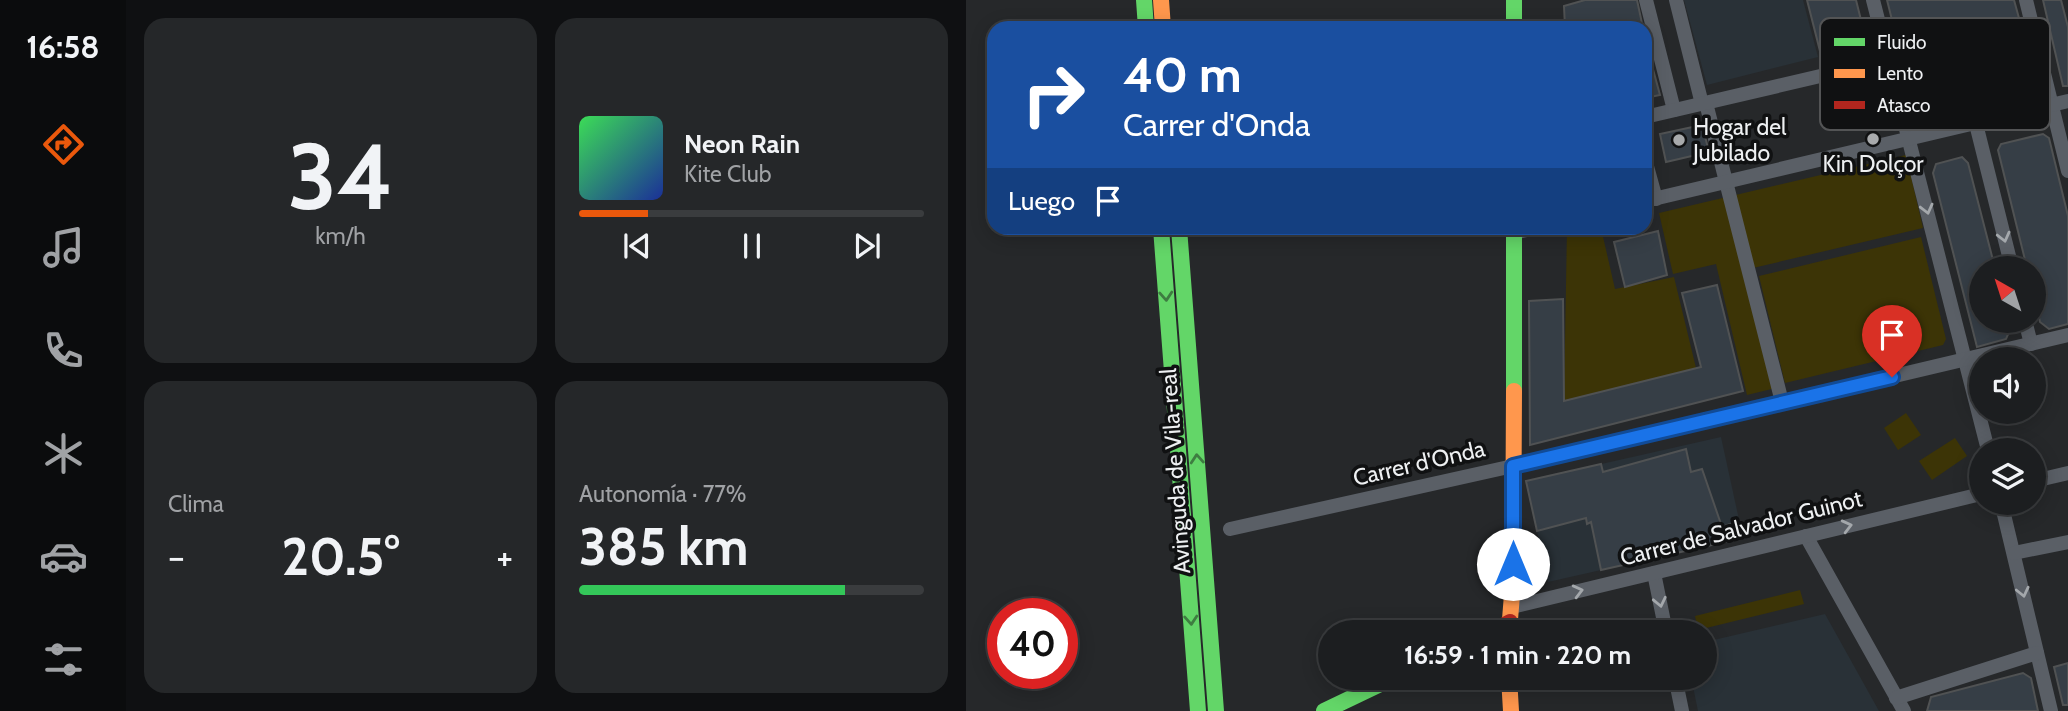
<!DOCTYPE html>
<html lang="es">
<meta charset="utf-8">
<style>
body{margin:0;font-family:Cabin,sans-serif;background:#252729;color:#f1f3f6;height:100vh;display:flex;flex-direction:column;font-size:26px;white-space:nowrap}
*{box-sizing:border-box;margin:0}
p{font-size:23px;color:#a0a2a5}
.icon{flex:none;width:38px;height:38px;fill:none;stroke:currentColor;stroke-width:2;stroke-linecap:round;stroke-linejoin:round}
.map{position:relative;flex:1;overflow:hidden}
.panel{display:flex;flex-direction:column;gap:18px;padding:18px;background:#0f1012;width:840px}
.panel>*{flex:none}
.top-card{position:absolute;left:21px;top:21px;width:665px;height:214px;border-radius:21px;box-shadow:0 4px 18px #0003,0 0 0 2px #3a3c3e;background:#1a4fa0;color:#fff;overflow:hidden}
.needle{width:46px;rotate:321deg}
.controls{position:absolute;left:1003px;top:256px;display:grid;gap:14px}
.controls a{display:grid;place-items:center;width:77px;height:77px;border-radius:50%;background:#1c1e20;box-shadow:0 4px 18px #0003,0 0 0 2px #3a3c3e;font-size:35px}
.speed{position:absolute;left:21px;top:598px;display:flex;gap:14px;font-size:35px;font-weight:700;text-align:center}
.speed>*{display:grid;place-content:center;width:91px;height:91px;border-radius:50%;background:#1c1e20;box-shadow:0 4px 18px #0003,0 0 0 2px #3a3c3e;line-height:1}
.speed .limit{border:10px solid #d22;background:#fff;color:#111}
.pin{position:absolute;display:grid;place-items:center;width:60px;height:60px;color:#fff;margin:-72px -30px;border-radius:50% 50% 50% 0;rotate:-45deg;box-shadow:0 0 7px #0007}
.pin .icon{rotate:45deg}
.me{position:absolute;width:77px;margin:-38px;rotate:0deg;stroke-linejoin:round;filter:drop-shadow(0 0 5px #0008)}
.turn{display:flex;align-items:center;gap:24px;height:147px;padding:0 21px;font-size:32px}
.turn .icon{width:91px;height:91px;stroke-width:2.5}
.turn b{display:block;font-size:49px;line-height:60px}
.then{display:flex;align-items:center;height:66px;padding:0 21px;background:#0003;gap:14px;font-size:26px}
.big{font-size:52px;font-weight:800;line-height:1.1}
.panel .widget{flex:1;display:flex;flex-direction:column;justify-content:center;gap:10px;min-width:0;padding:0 24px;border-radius:21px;background:#252729}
.panel .dial{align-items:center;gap:0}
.dial b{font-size:91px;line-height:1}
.song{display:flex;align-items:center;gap:21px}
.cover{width:84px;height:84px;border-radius:10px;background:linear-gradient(135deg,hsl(130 70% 55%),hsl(230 70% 35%))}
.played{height:7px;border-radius:4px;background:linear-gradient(90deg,#ea580c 20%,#3a3c3e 20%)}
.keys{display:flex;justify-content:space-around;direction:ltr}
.heat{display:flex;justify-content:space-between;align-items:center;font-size:38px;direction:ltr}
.charge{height:10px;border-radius:5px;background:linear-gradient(90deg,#34c759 77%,#3a3c3e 0)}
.panel .tiles{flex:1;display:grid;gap:18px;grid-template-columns:repeat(2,1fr)}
.trip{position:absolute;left:352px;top:620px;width:399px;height:70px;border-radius:35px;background:#1c1e20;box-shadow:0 4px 18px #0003,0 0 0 2px #3a3c3e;font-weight:800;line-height:70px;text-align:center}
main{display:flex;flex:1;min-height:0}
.tab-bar{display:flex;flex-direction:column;width:126px;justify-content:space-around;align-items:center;background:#0b0c0d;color:#a0a2a5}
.tab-bar .icon{width:49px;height:49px}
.tab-bar .active{color:#ea580c}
.tab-bar b{font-size:32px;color:#f1f3f6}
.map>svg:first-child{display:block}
</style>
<main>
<nav class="tab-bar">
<b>16:58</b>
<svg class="icon active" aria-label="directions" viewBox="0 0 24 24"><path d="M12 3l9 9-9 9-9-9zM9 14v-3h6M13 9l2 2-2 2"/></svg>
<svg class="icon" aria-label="music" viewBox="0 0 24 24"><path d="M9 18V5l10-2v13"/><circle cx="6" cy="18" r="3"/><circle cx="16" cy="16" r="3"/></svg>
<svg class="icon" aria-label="phone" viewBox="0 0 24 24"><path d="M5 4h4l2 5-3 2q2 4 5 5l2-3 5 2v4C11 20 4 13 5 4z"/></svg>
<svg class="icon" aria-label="climate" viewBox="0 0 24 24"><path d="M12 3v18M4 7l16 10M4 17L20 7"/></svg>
<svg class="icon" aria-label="car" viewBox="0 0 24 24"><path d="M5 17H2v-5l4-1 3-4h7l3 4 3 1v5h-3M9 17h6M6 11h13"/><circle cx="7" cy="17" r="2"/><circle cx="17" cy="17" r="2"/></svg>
<svg class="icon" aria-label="filters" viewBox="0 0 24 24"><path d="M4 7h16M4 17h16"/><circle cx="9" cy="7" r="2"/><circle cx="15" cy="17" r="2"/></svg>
</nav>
<section class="panel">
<div class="tiles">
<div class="widget dial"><b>34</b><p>km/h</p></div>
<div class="widget">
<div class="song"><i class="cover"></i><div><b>Neon Rain</b><p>Kite Club</p></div></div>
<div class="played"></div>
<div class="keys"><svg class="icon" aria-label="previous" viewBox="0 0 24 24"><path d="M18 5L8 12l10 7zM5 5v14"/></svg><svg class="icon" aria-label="pause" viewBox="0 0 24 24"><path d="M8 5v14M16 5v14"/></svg><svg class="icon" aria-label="next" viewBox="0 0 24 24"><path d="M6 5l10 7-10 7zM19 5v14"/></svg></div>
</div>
<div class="widget"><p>Clima</p>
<div class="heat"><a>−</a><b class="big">20.5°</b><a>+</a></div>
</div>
<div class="widget"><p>Autonomía · 77%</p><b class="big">385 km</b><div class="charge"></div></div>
</div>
</section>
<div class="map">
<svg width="1102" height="711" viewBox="0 0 1102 711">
<rect width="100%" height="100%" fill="#26282a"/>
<g fill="#293137">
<path d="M718 0H837L852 57 741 85Z"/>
<path d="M755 437 777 538 582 582 560 481Z"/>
<path d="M859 614 913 711H732L725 677H738L739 642Z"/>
</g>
<g fill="#3c3406">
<path d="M940 155 957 228 787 268 814 387 781 395 750 264 707 274 693 213Z"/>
<path d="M601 228H635L649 289 708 277 730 368 598 401Z"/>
<path d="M955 237 980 339 977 345 819 383 793 276Z"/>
<path d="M940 413 955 435 932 450 918 428Z"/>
<path d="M989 438 1001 456 966 480 953 461Z"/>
<path d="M834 590 838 604 732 630 729 616Z"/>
</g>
<g fill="#363e46" stroke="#505253" stroke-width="2">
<path d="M619 0H671L677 28H599L598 6Z"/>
<path d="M841 0H890L901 44 855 55Z"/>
<path d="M921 0H1048L1070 80 1063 88 956 115 948 108Z"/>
<path d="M1077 0H1095L1102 27V86H1097Z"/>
<path d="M679 40 694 95 679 98Z"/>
<path d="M736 125 743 152 700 162 694 134Z"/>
<path d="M1077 134 1083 138 1102 216V324L1083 329 1074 322 1068 294V268H1061L1032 150 1035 144Z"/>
<path d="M996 157 1002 163 1029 268H1015V320H1041L1044 330 1040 339 1011 347 967 173 970 164Z"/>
<path d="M692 231 701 275 659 287 648 242Z"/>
<path d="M751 285 777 391 564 445 563 301 597 299 598 401 735 367 716 293Z"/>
<path d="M720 449 725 472 736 469 756 527 764 524 768 540 635 570 625 522 621 524 620 518 571 531 560 481 635 464 637 472Z"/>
<path d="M1102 663V705H1097L1088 667Z"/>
<path d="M1057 673 1065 678 1072 711H961L965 697Z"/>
</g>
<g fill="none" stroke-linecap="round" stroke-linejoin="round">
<g stroke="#5a5f66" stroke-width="14">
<path d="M680 0 708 110"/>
<path d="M710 0 736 104"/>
<path d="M907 0 1022 450"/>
<path d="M1060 0 1102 171"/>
<path d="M740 103 816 402"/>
<path d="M679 117 923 60"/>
<path d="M1010 124 1046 268"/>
<path d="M679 159 690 199"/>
<path d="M679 201 1102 101"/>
<path d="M548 233 569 228"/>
<path d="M1059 320 1065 344"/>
<path d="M1068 481 1102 473"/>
<path d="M1035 502 1085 711"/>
<path d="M264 529 547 466 1102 335"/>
<path d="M840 536 938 711"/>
<path d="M1048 553 1102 542"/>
<path d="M688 573 700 632"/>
<path d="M546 607 1015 494"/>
<path d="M709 677 716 711"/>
<path d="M930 698 1071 653"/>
</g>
<g stroke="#63d668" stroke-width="16">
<path d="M178 0 180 28"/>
<path d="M548 0V28"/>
<path d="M195 228 232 711"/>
<path d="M213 228 250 711"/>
<path d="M548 391V228"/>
<path d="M358 711 429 677"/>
</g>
<g stroke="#ff974d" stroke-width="16">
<path d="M195 0 197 28"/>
<path d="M543 632 547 582 548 391"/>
<path d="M543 677 545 711"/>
</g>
<path stroke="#b3261e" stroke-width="16" d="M525 632 544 622"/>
</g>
<defs><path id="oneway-chevron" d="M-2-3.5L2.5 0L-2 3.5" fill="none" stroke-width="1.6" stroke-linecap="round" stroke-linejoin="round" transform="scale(1.75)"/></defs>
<g stroke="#a4a8ac">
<use href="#oneway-chevron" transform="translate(961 209) rotate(76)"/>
<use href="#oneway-chevron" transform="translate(1038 237) rotate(76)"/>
<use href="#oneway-chevron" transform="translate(881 526) rotate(-14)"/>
<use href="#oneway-chevron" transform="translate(612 591) rotate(-14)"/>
<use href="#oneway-chevron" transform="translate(1057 592) rotate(77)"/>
<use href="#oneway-chevron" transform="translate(694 602) rotate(78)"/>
</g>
<g stroke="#3e7d41">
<use href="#oneway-chevron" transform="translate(200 296) rotate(86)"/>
<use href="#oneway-chevron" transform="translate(231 459) rotate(-94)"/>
<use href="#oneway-chevron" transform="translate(225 620) rotate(86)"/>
</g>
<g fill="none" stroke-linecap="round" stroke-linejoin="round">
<defs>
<path id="route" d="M547 564V466L926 377"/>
</defs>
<use href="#route" stroke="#114b97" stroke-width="18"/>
<use href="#route" stroke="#1a73e8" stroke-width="12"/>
</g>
<g fill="#a8aaac" stroke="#101112" stroke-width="2.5">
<circle cx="907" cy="139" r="7"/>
<circle cx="713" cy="140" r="7"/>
</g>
<g text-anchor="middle" stroke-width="7" stroke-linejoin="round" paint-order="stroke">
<g font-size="23" fill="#eef0f2" stroke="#101112" text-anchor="start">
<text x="727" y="135">Hogar del<tspan x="727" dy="26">Jubilado</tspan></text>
<text x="907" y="172" text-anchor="middle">Kin Dolçor</text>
</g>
<g font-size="23" fill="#eef0f2" stroke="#101112">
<text transform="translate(453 463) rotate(-13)" y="8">Carrer d'Onda</text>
<text transform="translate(209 471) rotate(-94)" y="8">Avinguda de Vila-real</text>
<text transform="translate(775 528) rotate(-14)" y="8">Carrer de Salvador Guinot</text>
</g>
</g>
<rect x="854" y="18" width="230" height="112" rx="10" fill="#101112" stroke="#535455" stroke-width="2"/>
<rect x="868" y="38" width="31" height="8" fill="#63d668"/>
<rect x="868" y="69" width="31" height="9" fill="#ff974d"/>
<rect x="868" y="101" width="31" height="8" fill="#b3261e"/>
<g font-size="19" fill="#eef0f2">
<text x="911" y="49">Fluido</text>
<text x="911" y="80">Lento</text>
<text x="911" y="112">Atasco</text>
</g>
</svg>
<div class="controls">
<a><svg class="needle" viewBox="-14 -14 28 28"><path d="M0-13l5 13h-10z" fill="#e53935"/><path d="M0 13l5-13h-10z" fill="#a0a2a5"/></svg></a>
<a><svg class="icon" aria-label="sound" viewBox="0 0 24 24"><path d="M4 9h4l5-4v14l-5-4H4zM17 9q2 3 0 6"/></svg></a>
<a><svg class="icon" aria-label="layers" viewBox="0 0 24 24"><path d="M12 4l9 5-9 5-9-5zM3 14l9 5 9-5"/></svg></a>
</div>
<div class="speed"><div class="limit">40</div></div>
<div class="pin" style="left:926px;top:377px;background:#d93025"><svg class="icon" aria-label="arrive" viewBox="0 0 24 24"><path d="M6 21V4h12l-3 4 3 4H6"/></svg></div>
<svg class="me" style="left:547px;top:564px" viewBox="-20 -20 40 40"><circle r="19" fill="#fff"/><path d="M0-13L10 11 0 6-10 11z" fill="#1a73e8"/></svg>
<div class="trip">16:59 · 1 min · 220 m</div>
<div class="top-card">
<div class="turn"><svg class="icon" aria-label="right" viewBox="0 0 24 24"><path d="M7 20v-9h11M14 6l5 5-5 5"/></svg><div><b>40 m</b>Carrer d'Onda</div></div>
<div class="then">Luego<svg class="icon" aria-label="arrive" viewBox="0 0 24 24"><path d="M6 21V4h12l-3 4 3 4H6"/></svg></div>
</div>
</div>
</main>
